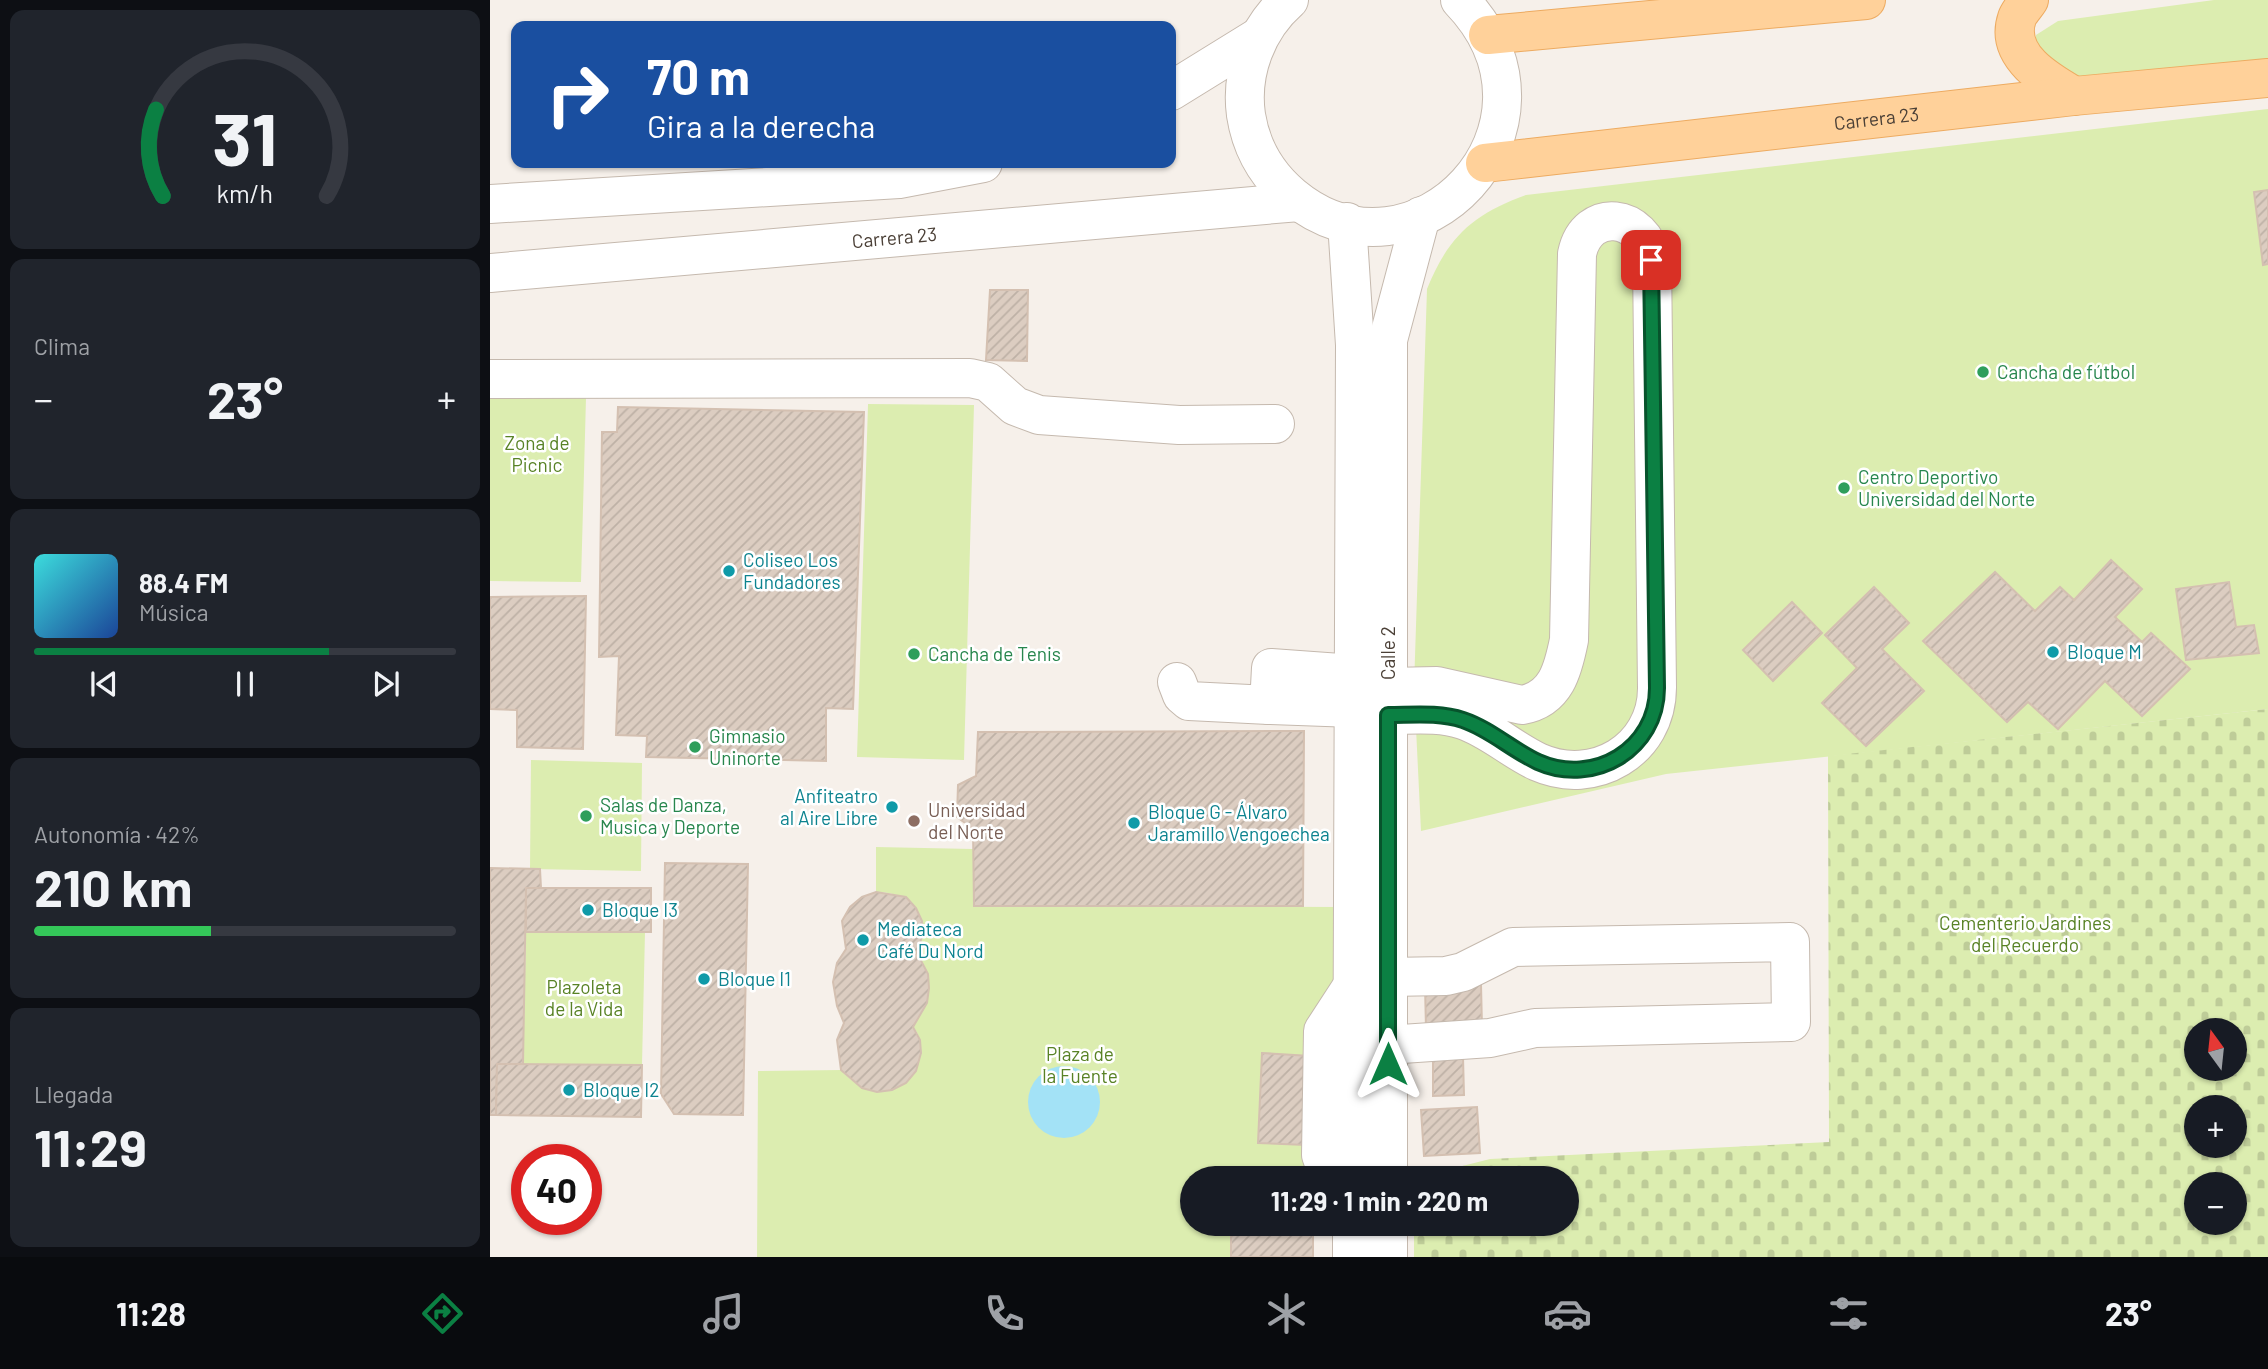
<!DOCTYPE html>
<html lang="es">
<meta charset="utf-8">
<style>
body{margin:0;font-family:Barlow,sans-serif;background:#20242c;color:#f1f3f6;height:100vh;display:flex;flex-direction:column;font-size:26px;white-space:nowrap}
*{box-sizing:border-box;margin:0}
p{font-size:23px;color:#9ea1a6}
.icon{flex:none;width:38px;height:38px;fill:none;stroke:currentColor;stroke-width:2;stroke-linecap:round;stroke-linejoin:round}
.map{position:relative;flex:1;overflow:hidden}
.drawer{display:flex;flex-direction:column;gap:10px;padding:10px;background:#0d0f14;width:490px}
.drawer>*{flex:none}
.banner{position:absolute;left:21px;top:21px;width:665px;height:147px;border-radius:14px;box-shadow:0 2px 5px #0004;background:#1a4fa0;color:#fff;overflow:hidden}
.needle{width:46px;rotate:345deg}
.controls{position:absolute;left:1694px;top:1018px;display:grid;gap:14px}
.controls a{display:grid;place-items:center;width:63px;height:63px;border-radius:50%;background:#171b24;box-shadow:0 2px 5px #0004;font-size:35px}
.speed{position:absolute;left:21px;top:1144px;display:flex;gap:14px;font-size:35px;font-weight:700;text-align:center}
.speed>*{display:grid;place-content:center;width:91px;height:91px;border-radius:50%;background:#171b24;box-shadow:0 2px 5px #0004;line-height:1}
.speed .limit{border:10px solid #d22;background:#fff;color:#111}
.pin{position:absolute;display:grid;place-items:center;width:60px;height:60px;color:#fff;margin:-30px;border-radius:14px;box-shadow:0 4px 10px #0006}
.me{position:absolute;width:77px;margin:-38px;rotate:0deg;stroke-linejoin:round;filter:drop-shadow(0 0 5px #0008)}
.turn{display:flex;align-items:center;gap:24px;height:147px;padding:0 21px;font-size:32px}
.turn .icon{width:91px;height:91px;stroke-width:2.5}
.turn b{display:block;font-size:49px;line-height:60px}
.big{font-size:52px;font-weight:700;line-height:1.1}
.drawer .widget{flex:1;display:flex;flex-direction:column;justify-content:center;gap:10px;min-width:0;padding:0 24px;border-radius:14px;background:#20242c}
.drawer .dial{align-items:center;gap:0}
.dial svg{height:182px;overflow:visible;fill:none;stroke:#363941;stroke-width:7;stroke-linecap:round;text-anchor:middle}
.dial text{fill:#f1f3f6;stroke:none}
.song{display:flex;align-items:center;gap:21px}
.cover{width:84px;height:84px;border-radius:10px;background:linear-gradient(135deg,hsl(180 70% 55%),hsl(220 70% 35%))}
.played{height:7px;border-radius:4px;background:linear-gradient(90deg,#0b8043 70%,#363941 70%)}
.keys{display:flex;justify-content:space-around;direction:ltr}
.heat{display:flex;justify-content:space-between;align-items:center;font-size:38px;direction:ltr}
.charge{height:10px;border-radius:5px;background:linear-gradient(90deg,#34c759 42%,#363941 0)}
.trip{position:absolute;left:690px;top:1166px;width:399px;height:70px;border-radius:35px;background:#171b24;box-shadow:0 2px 5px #0004;font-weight:700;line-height:70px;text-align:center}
.menu{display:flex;height:112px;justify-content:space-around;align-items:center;background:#090b0e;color:#9ea1a6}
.menu .icon{width:49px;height:49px}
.menu .active{color:#0b8043}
.menu b{font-size:32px;color:#f1f3f6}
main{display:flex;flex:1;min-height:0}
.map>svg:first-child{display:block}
</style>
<main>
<section class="drawer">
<div class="widget dial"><svg viewBox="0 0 100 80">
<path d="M14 69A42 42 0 1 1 86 69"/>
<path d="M14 69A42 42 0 0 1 11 31" stroke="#0b8043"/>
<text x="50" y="56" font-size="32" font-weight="700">31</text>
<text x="50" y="72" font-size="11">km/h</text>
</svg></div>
<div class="widget"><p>Clima</p>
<div class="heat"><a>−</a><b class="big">23°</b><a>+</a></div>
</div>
<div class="widget">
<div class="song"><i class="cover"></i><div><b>88.4 FM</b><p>Música</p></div></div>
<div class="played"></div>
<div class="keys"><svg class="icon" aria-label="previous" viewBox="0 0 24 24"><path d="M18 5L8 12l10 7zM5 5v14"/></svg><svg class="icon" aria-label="pause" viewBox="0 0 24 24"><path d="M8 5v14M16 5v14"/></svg><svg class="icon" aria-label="next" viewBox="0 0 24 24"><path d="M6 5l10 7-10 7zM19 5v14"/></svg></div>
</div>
<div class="widget"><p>Autonomía · 42%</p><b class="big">210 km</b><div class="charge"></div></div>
<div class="widget"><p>Llegada</p><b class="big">11:29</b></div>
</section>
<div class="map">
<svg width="1778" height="1257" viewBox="0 0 1778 1257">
<defs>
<pattern id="cemetery-stones" width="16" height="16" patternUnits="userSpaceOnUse" patternTransform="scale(1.75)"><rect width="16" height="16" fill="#dcedb0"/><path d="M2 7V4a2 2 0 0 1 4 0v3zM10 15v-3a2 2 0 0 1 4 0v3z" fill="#becc98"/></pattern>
<pattern id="building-hatch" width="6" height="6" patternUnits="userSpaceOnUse" patternTransform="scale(1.75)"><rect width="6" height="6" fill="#dccdc1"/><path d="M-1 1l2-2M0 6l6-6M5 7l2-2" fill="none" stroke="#beb1a6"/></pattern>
</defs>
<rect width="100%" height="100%" fill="#f6f0ea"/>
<g fill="#dcedb0">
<path d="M1724 0H1778V63L1590 82 1544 51 1546 35 1568 21Z"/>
<path d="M1778 109V709L1176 774 931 831 924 687 937 289C958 237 983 214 1036 195Z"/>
<path d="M0 388 31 398H96L91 582 0 581Z"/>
<path d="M378 404 484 405 474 760 367 757Z"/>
<path d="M41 760 152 763 151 871 40 869Z"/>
<path d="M386 847 483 849 484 906 853 907 819 1178H702V1223H758L741 1237V1257H267L268 1071 351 1070C398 1124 451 1059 423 1027 440 1002 445 979 427 953 439 915 427 893 386 892Z"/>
<path d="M36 932H155L152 1065 33 1064Z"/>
</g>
<path fill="url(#cemetery-stones)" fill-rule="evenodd" d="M1778 709V1257H924V1223H1076V1178H925L1000 1159 1339 1142 1338 756ZM1706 1031H1745V1069H1706ZM1706 1108H1745V1146H1706ZM1706 1185H1745V1223H1706Z"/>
<circle fill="#a3e2f6" cx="574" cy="1102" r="36"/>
<g fill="url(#building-hatch)" stroke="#d4c0b1" stroke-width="2">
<path d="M1778 190V264L1773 265 1764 192Z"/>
<path d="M500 290H538L537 361 496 360Z"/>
<path d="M128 407 374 412 363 709 336 708V761L156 757 157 736 126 735 129 656 109 657 112 432H127Z"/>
<path d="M1621 560 1652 589 1625 617 1652 642 1661 633 1700 669 1652 716 1615 681 1568 729 1538 702 1517 722 1433 641 1505 572 1545 611 1570 587 1584 600Z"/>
<path d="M1739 582 1746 627 1764 625 1769 653 1696 660 1686 589Z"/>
<path d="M1384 587 1419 623 1392 649 1434 691 1376 746 1332 703 1367 668 1335 635Z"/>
<path d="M96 596 93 749 27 747V710L0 709V597Z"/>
<path d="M1302 602 1332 633 1283 681 1253 650Z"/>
<path d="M814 731 813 906H484L483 829 467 817 468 785 486 776 488 732Z"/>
<path d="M175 863 258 864 253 1115 184 1114 171 1094Z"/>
<path d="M0 868 50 869 51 888H36L33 1064H7L6 1115H0Z"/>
<rect x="36" y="888" width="125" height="44"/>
<path d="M386 892 416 897 426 908 432 921 433 933 427 953 438 974 439 988 437 1003 423 1027 430 1040 431 1053 426 1071 416 1083 402 1090 387 1092 372 1088 351 1070 347 1040 354 1023 347 1006 343 982 347 963 356 949 352 921 360 907 372 897Z"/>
<path d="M991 984 992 1027 936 1029 935 986Z"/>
<path d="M772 1053 820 1056 816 1145 768 1143Z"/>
<path d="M943 1057H973L974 1095 943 1096Z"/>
<path d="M7 1064 152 1065 151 1117 6 1115Z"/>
<path d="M987 1107 990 1153 934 1156 931 1110Z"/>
<path d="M758 1223H823V1257H741V1237Z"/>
</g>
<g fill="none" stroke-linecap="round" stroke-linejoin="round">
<defs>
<g id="minor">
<path d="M799 0C767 28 750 72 756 115 761 147 777 175 802 196 925 298 1091 126 970 0"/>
<path d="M681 91 770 36"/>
<path d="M0 204 409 179 493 163"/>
<path d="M857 222 865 345 862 1178"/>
<path id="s1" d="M0 273 809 202"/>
<path d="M0 379 480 378 498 382 525 406 549 415 689 425 785 424"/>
<path d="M687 682 692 695 699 701 779 705 781 668 864 674"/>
<path d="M898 687 947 686 1032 705C1066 699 1073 670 1079 640L1087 254C1097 206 1154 213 1162 260L1167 688C1167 750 1104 787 1048 762 1022 750 1000 729 973 720 949 712 923 715 898 715"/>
<path d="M779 705 864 708"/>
<path d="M897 1045 1000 1038 1045 1028 1301 1022 1300 942 1023 947 973 972 956 976 898 977"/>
<path d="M839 1178 831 1155 833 1031 863 985"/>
<path d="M898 1178V340L931 216"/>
<path d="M898 1223V1257"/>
<path d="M862 1257V1223"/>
</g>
<g id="major">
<path d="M1539 0C1536 5 1529 12 1527 18 1514 56 1558 81 1584 96"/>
<path d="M998 35 1376 0"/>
<path id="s2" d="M995 163 1584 96 1778 78"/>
</g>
</defs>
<use href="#minor" stroke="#c5b9ae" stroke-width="40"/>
<use href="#major" stroke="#edab61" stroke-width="40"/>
<use href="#minor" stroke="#fff" stroke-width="38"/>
<use href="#major" stroke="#ffd19a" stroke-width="38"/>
</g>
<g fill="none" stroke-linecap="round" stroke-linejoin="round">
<defs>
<path id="route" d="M898 1064V715C922 715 949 712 973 720 1000 729 1022 750 1048 762 1104 787 1167 749 1167 688L1161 260"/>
</defs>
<use href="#route" stroke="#07532c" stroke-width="18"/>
<use href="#route" stroke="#0b8043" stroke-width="12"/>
</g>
<g fill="#2e9e5b" stroke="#fff" stroke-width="2.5">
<circle cx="1493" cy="372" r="7"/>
<circle cx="1354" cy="488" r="7"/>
<circle cx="424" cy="654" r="7"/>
<circle cx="205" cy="747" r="7"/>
<circle cx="96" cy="816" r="7"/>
</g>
<g fill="#0f9aa8" stroke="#fff" stroke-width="2.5">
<circle cx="239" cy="571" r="7"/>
<circle cx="1563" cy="652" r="7"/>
<circle cx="402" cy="807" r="7"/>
<circle cx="644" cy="823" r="7"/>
<circle cx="98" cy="910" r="7"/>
<circle cx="373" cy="940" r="7"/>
<circle cx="214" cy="979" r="7"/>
<circle cx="79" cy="1090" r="7"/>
</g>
<circle fill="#8d6e63" stroke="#fff" stroke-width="2.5" cx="424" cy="821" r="7"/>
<g text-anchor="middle" stroke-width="5" stroke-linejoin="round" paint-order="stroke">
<g font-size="19" fill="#4b4037" stroke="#fff">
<text dy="7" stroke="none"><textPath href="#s2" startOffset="394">Carrera 23</textPath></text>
<text dy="7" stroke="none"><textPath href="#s1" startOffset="406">Carrera 23</textPath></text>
<text transform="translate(898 653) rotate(-90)" y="7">Calle 2</text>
</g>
<g font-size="19" fill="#27864d" stroke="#fff" text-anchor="start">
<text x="1507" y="379">Cancha de fútbol</text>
<text x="1368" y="484">Centro Deportivo<tspan x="1368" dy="22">Universidad del Norte</tspan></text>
<text x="438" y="661">Cancha de Tenis</text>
<text x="219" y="743">Gimnasio<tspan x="219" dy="22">Uninorte</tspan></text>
<text x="110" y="812">Salas de Danza,<tspan x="110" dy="22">Musica y Deporte</tspan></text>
</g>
<g font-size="19" fill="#588225" stroke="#fff">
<text x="47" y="450">Zona de<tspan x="47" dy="22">Picnic</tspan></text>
<text x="1535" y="930">Cementerio Jardines<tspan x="1535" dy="22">del Recuerdo</tspan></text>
<text x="94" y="994">Plazoleta<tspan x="94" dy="22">de la Vida</tspan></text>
<text x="590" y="1061">Plaza de<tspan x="590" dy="22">la Fuente</tspan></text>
</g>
<g font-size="19" fill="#0d838f" stroke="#fff" text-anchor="start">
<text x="253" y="567">Coliseo Los<tspan x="253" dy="22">Fundadores</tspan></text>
<text x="1577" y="659">Bloque M</text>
<text x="388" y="803" text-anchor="end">Anfiteatro<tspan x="388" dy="22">al Aire Libre</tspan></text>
<text x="658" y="819">Bloque G - Álvaro<tspan x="658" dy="22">Jaramillo Vengoechea</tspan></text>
<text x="112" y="917">Bloque I3</text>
<text x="387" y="936">Mediateca<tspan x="387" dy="22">Café Du Nord</tspan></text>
<text x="228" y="986">Bloque I1</text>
<text x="93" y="1097">Bloque I2</text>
</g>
<g font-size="19" fill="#785e54" stroke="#fff" text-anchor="start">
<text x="438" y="817">Universidad<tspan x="438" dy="22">del Norte</tspan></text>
</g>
</g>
</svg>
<div class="controls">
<a><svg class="needle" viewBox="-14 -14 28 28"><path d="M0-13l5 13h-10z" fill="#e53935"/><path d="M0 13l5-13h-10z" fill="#9ea1a6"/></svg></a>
<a>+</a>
<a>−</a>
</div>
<div class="speed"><div class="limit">40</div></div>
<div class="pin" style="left:1161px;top:260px;background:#d93025"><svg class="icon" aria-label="arrive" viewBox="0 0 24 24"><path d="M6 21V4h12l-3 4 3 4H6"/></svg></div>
<svg class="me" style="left:898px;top:1064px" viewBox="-20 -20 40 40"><path d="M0-17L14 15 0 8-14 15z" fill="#0b8043" stroke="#fff" stroke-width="4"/></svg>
<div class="trip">11:29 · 1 min · 220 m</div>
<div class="banner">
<div class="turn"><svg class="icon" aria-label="right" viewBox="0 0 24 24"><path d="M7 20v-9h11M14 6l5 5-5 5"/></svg><div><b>70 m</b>Gira a la derecha</div></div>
</div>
</div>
</main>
<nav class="menu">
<b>11:28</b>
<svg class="icon active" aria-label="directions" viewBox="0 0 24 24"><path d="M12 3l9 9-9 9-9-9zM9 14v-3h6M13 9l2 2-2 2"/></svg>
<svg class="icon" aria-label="music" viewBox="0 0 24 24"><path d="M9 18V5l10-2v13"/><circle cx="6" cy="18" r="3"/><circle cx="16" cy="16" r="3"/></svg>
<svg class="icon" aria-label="phone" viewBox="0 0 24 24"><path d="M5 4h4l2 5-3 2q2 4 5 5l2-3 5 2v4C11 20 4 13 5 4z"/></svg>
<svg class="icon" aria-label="climate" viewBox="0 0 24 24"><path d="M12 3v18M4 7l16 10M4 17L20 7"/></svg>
<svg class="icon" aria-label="car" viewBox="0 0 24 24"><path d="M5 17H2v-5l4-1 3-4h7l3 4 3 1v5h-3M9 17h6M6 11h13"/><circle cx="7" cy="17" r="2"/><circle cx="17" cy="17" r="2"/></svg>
<svg class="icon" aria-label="filters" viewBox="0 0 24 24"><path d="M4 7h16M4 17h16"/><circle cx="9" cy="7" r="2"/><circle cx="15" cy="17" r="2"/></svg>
<b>23°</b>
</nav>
